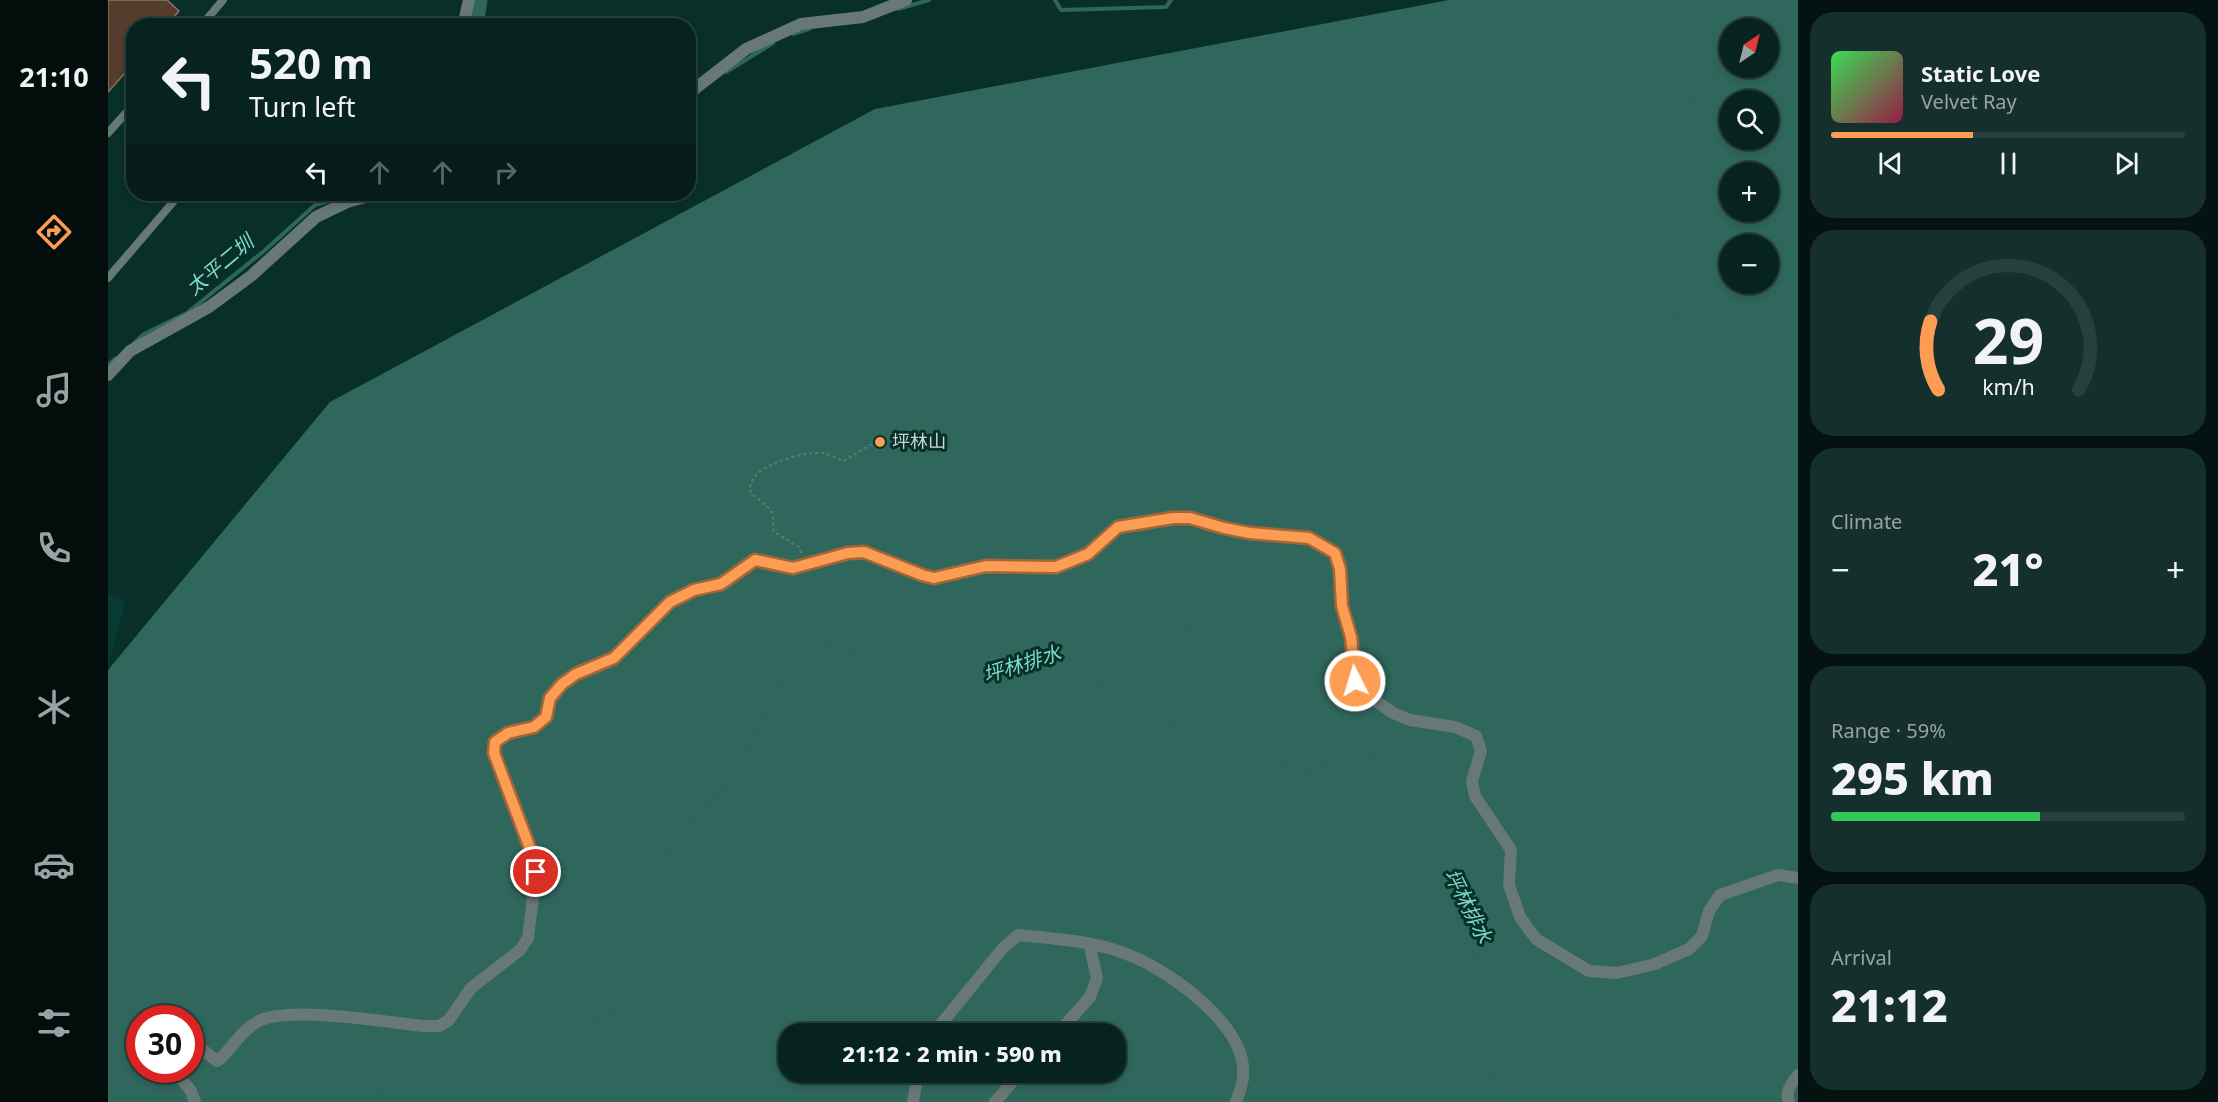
<!DOCTYPE html>
<meta charset="utf-8">
<style>
body{margin:0;font-family:"Noto Sans","Noto Sans TC",sans-serif;background:#152f2c;color:#f1f3f6;height:100vh;display:flex;flex-direction:column;font-size:22px;white-space:nowrap}
*{box-sizing:border-box;margin:0}
p{font-size:20px;color:#98a4a4}
.icon{flex:none;width:33px;height:33px;fill:none;stroke:currentColor;stroke-width:2;stroke-linecap:round;stroke-linejoin:round}
.map{position:relative;flex:1;overflow:hidden}
.details{display:flex;flex-direction:column;gap:12px;padding:12px;background:#041311;width:420px}
.details>*{flex:none}
.top-card{position:absolute;left:18px;top:18px;width:570px;height:183px;border-radius:24px;box-shadow:0 3px 9px #0003,0 0 0 2px #28403d;background:#07231f;color:#f1f3f6;overflow:hidden}
.needle{width:39px;rotate:35deg}
.buttons{position:absolute;left:1611px;top:18px;display:grid;gap:12px}
.buttons a{display:grid;place-items:center;width:60px;height:60px;border-radius:50%;background:#07231f;box-shadow:0 3px 9px #0003,0 0 0 2px #28403d;font-size:30px}
.speed{position:absolute;left:18px;top:1005px;display:flex;gap:12px;font-size:30px;font-weight:700;text-align:center}
.speed>*{display:grid;place-content:center;width:78px;height:78px;border-radius:50%;background:#07231f;box-shadow:0 3px 9px #0003,0 0 0 2px #28403d;line-height:1}
.speed .limit{border:9px solid #d22;background:#fff;color:#111}
.pin{position:absolute;display:grid;place-items:center;width:51px;height:51px;color:#fff;margin:-26px;border:3px solid #fff;border-radius:50%;box-shadow:0 2px 6px #0007}
.me{position:absolute;width:66px;margin:-33px;rotate:355deg;stroke-linejoin:round;filter:drop-shadow(0 0 4px #0008)}
.turn{display:flex;align-items:center;gap:21px;height:126px;padding:0 24px;font-size:27px}
.turn .icon{width:78px;height:78px;stroke-width:2.5}
.turn b{display:block;font-size:42px;line-height:51px}
.lanes{display:flex;align-items:center;height:57px;padding:0 24px;background:#0003;justify-content:center;gap:30px;direction:ltr}
.lanes .off{opacity:.35}
.big{font-size:45px;font-weight:800;line-height:1.1}
.details .card{flex:1;display:flex;flex-direction:column;justify-content:center;gap:9px;min-width:0;padding:0 21px;border-radius:24px;background:#152f2c}
.details .dial{align-items:center;gap:0}
.dial svg{height:156px;overflow:visible;fill:none;stroke:#28403d;stroke-width:7;stroke-linecap:round;text-anchor:middle}
.dial text{fill:#f1f3f6;stroke:none}
.song{display:flex;align-items:center;gap:18px}
.cover{width:72px;height:72px;border-radius:9px;background:linear-gradient(135deg,hsl(130 70% 55%),hsl(340 70% 35%))}
.played{height:6px;border-radius:3px;background:linear-gradient(90deg,#fd9d54 40%,#28403d 40%)}
.keys{display:flex;justify-content:space-around;direction:ltr}
.heat{display:flex;justify-content:space-between;align-items:center;font-size:33px;direction:ltr}
.charge{height:9px;border-radius:4px;background:linear-gradient(90deg,#34c759 59%,#28403d 0)}
.trip{position:absolute;left:670px;top:1023px;width:348px;height:60px;border-radius:24px;background:#07231f;box-shadow:0 3px 9px #0003,0 0 0 2px #28403d;font-weight:800;line-height:60px;text-align:center}
main{display:flex;flex:1;min-height:0}
.tab-bar{display:flex;flex-direction:column;width:108px;justify-content:space-around;align-items:center;background:#030e0c;color:#98a4a4}
.tab-bar .icon{width:42px;height:42px}
.tab-bar .selected{color:#fd9d54}
.tab-bar b{font-size:27px;color:#f1f3f6}
.map>svg:first-child{display:block}
</style>
<main>
<nav class="tab-bar">
<b>21:10</b>
<svg class="icon selected" aria-label="directions" viewBox="0 0 24 24"><path d="M12 3l9 9-9 9-9-9zM9 14v-3h6M13 9l2 2-2 2"/></svg>
<svg class="icon" aria-label="music" viewBox="0 0 24 24"><path d="M9 18V5l10-2v13"/><circle cx="6" cy="18" r="3"/><circle cx="16" cy="16" r="3"/></svg>
<svg class="icon" aria-label="phone" viewBox="0 0 24 24"><path d="M5 4h4l2 5-3 2q2 4 5 5l2-3 5 2v4C11 20 4 13 5 4z"/></svg>
<svg class="icon" aria-label="climate" viewBox="0 0 24 24"><path d="M12 3v18M4 7l16 10M4 17L20 7"/></svg>
<svg class="icon" aria-label="car" viewBox="0 0 24 24"><path d="M5 17H2v-5l4-1 3-4h7l3 4 3 1v5h-3M9 17h6M6 11h13"/><circle cx="7" cy="17" r="2"/><circle cx="17" cy="17" r="2"/></svg>
<svg class="icon" aria-label="filters" viewBox="0 0 24 24"><path d="M4 7h16M4 17h16"/><circle cx="9" cy="7" r="2"/><circle cx="15" cy="17" r="2"/></svg>
</nav>
<div class="map">
<svg width="1690" height="1102" viewBox="0 0 1690 1102">
<rect width="100%" height="100%" fill="#092f29"/>
<path fill="#063a32" d="M0 594 18 601 0 667Z"/>
<path fill="#2f675d" fill-rule="evenodd" d="M1341 0H1690V1102H0V670L222 402 767 109ZM1622 28H1660V68H1622ZM1622 100H1660V140H1622ZM1622 172H1660V212H1622ZM1622 244H1660V284H1622ZM32 1018H82V1070H32ZM681 1034H1008V1072H681Z"/>
<g fill="none" stroke-linecap="round" stroke-linejoin="round">
<g stroke="#2e665c" stroke-width="4">
<path d="M947 0 953 10 1058 7 1063 0"/>
<path d="M790 9 821 0"/>
<path d="M685 34 701 29"/>
<path d="M618 72 665 43"/>
<path d="M1577 327 1558 307 1552 288 1566 225 1577 108 1615 67 1602 32 1616 0"/>
<path d="M25 344 36 334 79 313 156 251 207 205 244 194"/>
<path d="M0 365 8 358"/>
<path d="M232 1102 242 1092 272 1091 289 1102"/>
<path d="M392 1102 413 1047 436 1036 498 1017 528 994 538 963 549 882 568 830 591 815 621 781 650 729 678 672 708 646 730 641 786 684 870 693 942 667 966 663 1010 698 1040 727 1059 728 1073 712 1075 685 1074 652 1080 626 1106 607C1144 613 1145 615 1171 643L1172 685 1161 730 1169 757 1192 777 1223 759 1254 751 1279 765 1304 836 1338 891 1356 939 1380 974 1376 1007 1364 1041 1385 1078 1396 1102"/>
</g>
<path stroke="#2e665c" stroke-width="15" d="M368 26 372 0"/>
</g>
<path fill="#553c2c" stroke="#8f7462" stroke-width="1.5" d="M0 0H59L71 11 58 26H26V63L0 92Z"/>
<g fill="none" stroke-linecap="round" stroke-linejoin="round">
<path stroke="#5d7a75" stroke-width="2" stroke-dasharray="3 3" stroke-linecap="butt" d="M693 553 691 547 666 532C664 525 667 517 663 511 657 502 646 499 641 489 643 483 645 477 650 473 663 462 702 449 718 454 725 455 730 459 736 461L762 445 772 442"/>
<g stroke="#687874" stroke-width="8">
<path d="M93 26 115 0"/>
<path d="M0 133 26 104"/>
<path d="M0 278 72 194"/>
</g>
<g stroke="#687874" stroke-width="12">
<path d="M355 26 361 0"/>
<path d="M580 91H584L638 49 693 24 755 17 798 0"/>
<path d="M0 375 22 351 101 307 143 276 208 217 239 202 269 194"/>
<path d="M825 1034 895 948 910 935C949 939 990 941 1026 957 1065 974 1140 1027 1135 1076 1135 1084 1131 1094 1128 1102"/>
<path d="M949 1034 982 997 989 978 981 943"/>
<path d="M82 1040 109 1061C124 1050 132 1031 149 1022 179 1005 277 1022 315 1026H331L341 1020 363 988 412 950 420 938 428 872 426 859 386 753 387 742 400 733 426 727 438 718 443 698 454 684 468 673 506 658 562 602 586 590 613 584 647 559 685 568 739 553 756 552 815 575 826 578 878 566 948 567 980 554 1010 527 1065 518H1082L1117 528 1142 533 1201 538 1227 553 1232 569 1234 606 1243 637 1247 681 1259 695 1285 713 1302 720 1347 727 1368 736 1373 751 1364 781 1367 796 1403 850 1401 885 1412 917 1428 939 1481 971 1509 973 1547 964 1581 949 1594 936 1601 911 1612 895 1670 875 1690 878"/>
<path d="M66 1070 83 1091 87 1102"/>
<path d="M805 1102 810 1072"/>
<path d="M887 1102 913 1072"/>
<path d="M1681 1102C1677 1091 1683 1084 1690 1075"/>
</g>
</g>
<g fill="none" stroke-linecap="round" stroke-linejoin="round">
<defs>
<path id="route" d="M428 872 426 859 386 753 387 742 400 733 426 727 438 717 442 698 454 684 468 674 506 658 562 602 586 590 613 584 647 560 685 568 740 553 756 552 814 575 826 578 878 566 948 567 980 554 1010 527 1065 518H1082L1116 528 1142 533 1201 538 1227 553 1232 569 1234 606 1243 637 1247 681"/>
</defs>
<use href="#route" stroke="#a46637" stroke-width="15"/>
<use href="#route" stroke="#fd9d54" stroke-width="10"/>
</g>
<circle fill="#fd9d54" stroke="#092f29" stroke-width="2" cx="772" cy="442" r="6"/>
<g text-anchor="middle" stroke-width="6" stroke-linejoin="round" paint-order="stroke">
<g font-size="18" fill="#c6d9d5" stroke="#092f29" text-anchor="start">
<text x="784" y="448">坪林山</text>
</g>
<g font-size="20" font-style="italic" fill="#7edac8" stroke="#092f29">
<text transform="translate(112 265) rotate(-40)" y="7">太平二圳</text>
<text transform="translate(914 664) rotate(-17)" y="7">坪林排水</text>
<text transform="translate(1360 906) rotate(63)" y="7">坪林排水</text>
</g>
</g>
</svg>
<div class="buttons">
<a><svg class="needle" viewBox="-14 -14 28 28"><path d="M0-13l5 13h-10z" fill="#e53935"/><path d="M0 13l5-13h-10z" fill="#98a4a4"/></svg></a>
<a><svg class="icon" aria-label="search" viewBox="0 0 24 24"><circle cx="10" cy="10" r="6"/><path d="M15 15l6 6"/></svg></a>
<a>+</a>
<a>−</a>
</div>
<div class="speed"><div class="limit">30</div></div>
<div class="pin" style="left:428px;top:872px;background:#d93025"><svg class="icon" aria-label="arrive" viewBox="0 0 24 24"><path d="M6 21V4h12l-3 4 3 4H6"/></svg></div>
<svg class="me" style="left:1247px;top:681px" viewBox="-20 -20 40 40"><circle r="17" fill="#fd9d54" stroke="#fff" stroke-width="3"/><path d="M0-11L8 9 0 5-8 9z" fill="#fff"/></svg>
<div class="trip">21:12 · 2 min · 590 m</div>
<div class="top-card">
<div class="turn"><svg class="icon" aria-label="left" viewBox="0 0 24 24"><path d="M17 20v-9H6M10 6l-5 5 5 5"/></svg><div><b>520 m</b>Turn left</div></div>
<div class="lanes"><svg class="icon" aria-label="left" viewBox="0 0 24 24"><path d="M17 20v-9H6M10 6l-5 5 5 5"/></svg><svg class="icon off" aria-label="ahead" viewBox="0 0 24 24"><path d="M12 20V5M6 11l6-6 6 6"/></svg><svg class="icon off" aria-label="ahead" viewBox="0 0 24 24"><path d="M12 20V5M6 11l6-6 6 6"/></svg><svg class="icon off" aria-label="right" viewBox="0 0 24 24"><path d="M7 20v-9h11M14 6l5 5-5 5"/></svg></div>
</div>
</div>
<section class="details">
<div class="card">
<div class="song"><i class="cover"></i><div><b>Static Love</b><p>Velvet Ray</p></div></div>
<div class="played"></div>
<div class="keys"><svg class="icon" aria-label="previous" viewBox="0 0 24 24"><path d="M18 5L8 12l10 7zM5 5v14"/></svg><svg class="icon" aria-label="pause" viewBox="0 0 24 24"><path d="M8 5v14M16 5v14"/></svg><svg class="icon" aria-label="next" viewBox="0 0 24 24"><path d="M6 5l10 7-10 7zM19 5v14"/></svg></div>
</div>
<div class="card dial"><svg viewBox="0 0 100 80">
<path d="M14 69A42 42 0 1 1 86 69"/>
<path d="M14 69A42 42 0 0 1 10 34" stroke="#fd9d54"/>
<text x="50" y="56" font-size="32" font-weight="700">29</text>
<text x="50" y="72" font-size="11">km/h</text>
</svg></div>
<div class="card"><p>Climate</p>
<div class="heat"><a>−</a><b class="big">21°</b><a>+</a></div>
</div>
<div class="card"><p>Range · 59%</p><b class="big">295 km</b><div class="charge"></div></div>
<div class="card"><p>Arrival</p><b class="big">21:12</b></div>
</section>
</main>
